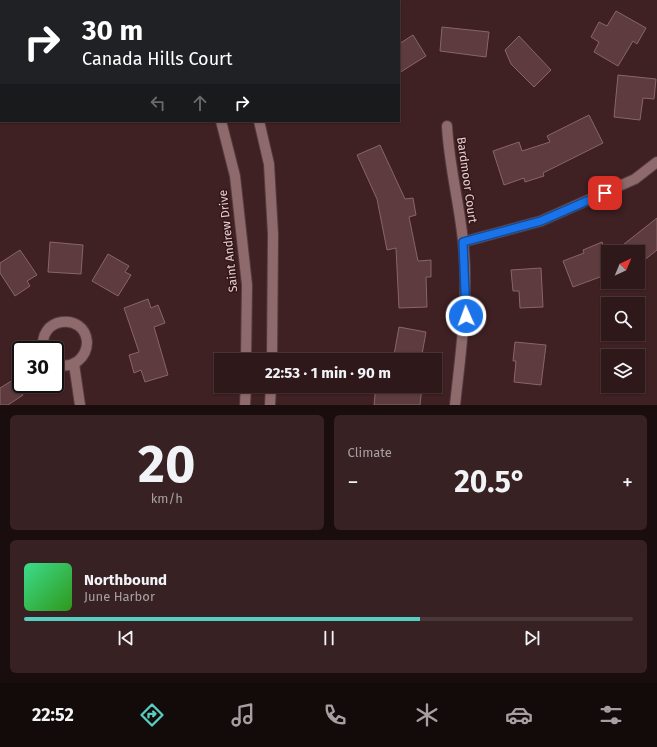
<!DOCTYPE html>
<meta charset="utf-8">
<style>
body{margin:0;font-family:"Fira Sans",sans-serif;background:#372123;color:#f1f3f6;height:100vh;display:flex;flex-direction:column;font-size:15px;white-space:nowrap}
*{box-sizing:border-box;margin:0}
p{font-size:13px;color:#a7a0a2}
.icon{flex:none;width:22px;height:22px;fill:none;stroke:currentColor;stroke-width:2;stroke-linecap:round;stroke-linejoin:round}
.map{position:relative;height:405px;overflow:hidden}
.details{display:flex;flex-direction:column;gap:10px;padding:10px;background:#1a0d0e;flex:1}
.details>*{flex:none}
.guide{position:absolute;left:0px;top:0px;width:400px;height:122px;box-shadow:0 1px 3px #0004,0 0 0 1px #4a3739;background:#202124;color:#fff;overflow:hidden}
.needle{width:26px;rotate:44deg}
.tools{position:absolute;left:601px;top:245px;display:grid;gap:8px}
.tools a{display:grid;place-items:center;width:44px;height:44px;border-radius:0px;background:#2f181a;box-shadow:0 1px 3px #0004,0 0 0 1px #4a3739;font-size:20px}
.speed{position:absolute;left:12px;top:341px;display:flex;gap:8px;font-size:20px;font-weight:700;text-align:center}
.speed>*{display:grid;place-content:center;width:52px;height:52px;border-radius:50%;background:#2f181a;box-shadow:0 1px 3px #0004,0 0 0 1px #4a3739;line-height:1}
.speed .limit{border:2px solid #111;border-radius:6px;background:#fff;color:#111}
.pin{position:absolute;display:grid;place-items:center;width:34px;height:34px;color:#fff;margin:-17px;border-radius:8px;box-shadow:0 2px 6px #0006}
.me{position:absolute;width:44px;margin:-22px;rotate:358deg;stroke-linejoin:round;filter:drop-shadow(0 0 3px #0008)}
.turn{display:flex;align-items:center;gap:14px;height:84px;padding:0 16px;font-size:18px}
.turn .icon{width:52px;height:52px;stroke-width:2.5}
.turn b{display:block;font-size:28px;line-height:34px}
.lanes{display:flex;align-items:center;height:38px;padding:0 16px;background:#0003;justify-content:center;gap:20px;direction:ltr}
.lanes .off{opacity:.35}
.big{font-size:30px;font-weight:700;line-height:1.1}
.details .tile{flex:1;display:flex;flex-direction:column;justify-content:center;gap:6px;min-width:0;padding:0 14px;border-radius:6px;background:#372123}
.details .dial{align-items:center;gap:0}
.dial b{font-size:52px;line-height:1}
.song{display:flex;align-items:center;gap:12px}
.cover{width:48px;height:48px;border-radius:6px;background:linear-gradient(135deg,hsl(150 70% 55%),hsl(110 70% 35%))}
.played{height:4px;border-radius:2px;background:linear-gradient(90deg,#57cec2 65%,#4a3739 65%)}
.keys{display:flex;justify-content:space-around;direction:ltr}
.heat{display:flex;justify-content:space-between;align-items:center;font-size:22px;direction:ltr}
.details .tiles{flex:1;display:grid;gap:10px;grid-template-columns:1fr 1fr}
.tile:last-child{grid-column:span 2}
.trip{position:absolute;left:214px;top:353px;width:228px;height:40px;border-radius:0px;background:#2f181a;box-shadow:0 1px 3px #0004,0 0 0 1px #4a3739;font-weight:700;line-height:40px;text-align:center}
.menu{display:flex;height:64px;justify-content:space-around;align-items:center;background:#130a0a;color:#a7a0a2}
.menu .icon{width:28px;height:28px}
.menu .current{color:#57cec2}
.menu b{font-size:18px;color:#f1f3f6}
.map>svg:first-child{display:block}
</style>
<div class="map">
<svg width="657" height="405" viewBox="0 0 657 405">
<rect width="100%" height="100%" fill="#3f2023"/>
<g fill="#5d3b3e" stroke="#8a6567">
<path d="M616 11 646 28 637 44 633 41 618 66 594 52 599 42 591 37 599 22 607 26Z"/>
<path d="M442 27 489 32 486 57 440 51Z"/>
<path d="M413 35 426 56 399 73V44Z"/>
<path d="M519 36 551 70 534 87 511 64 505 50Z"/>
<path d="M618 75 656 79 654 99 643 98 640 120 614 117Z"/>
<path d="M589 115 603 143 543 173 544 176 525 182 524 178 504 185 493 151 519 142 522 151 550 142 547 136Z"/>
<path d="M380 145 405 199 413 198 416 215 409 217 418 261 431 260V277H426L427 307 399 308 396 248 387 250 377 199 357 155Z"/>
<path d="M657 218V250L638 265V252H614Z"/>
<path d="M50 242 83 245 81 274 48 272Z"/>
<path d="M602 242 608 259V274L573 287 563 261 584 253 583 250Z"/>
<path d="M20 250 37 275 27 281 30 286 15 296 0 273V263Z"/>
<path d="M108 254 129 266 125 272 131 275 118 296 92 281Z"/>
<path d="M541 268 543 307 520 308 519 291H513L511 270Z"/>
<path d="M148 299 151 308 158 305 165 323 154 327 168 375 145 382 141 370 134 373 129 355 139 352 124 308Z"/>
<path d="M399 327 426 332 421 360 394 355Z"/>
<path d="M515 342 546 345 541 385 514 382 516 361H513Z"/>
<path d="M13 380 23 395 8 405H0V388Z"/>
<path d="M376 386H422L420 405H374Z"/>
</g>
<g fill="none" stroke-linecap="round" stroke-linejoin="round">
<defs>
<g id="street">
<path d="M178 0V1"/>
<path d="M221 121 235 176 247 285 246 360"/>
<path d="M259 121 269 164 273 234 272 360"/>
<path d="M447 126C449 165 459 202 463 241 469 296 461 350 455 405"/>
<path d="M463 242 541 221 635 179 657 162"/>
<path d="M44 350C36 317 85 311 87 342 87 349 84 356 78 361 71 366 63 367 55 363"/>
<path d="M74 364 80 405"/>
<path d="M245 405 246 386"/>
<path d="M270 405 271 386"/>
</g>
<g id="primary">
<path d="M90 1 92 0"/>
<path d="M204 1 206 0"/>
<path d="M0 53 1 52"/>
<path d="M0 106 1 105"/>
</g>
</defs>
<use href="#street" stroke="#573c3f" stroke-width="12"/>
<use href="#primary" stroke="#573c3f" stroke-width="12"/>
<use href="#street" stroke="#8f6a6c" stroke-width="10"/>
<use href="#primary" stroke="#648f8a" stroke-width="10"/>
</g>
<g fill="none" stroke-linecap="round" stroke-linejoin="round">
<defs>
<path id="route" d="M466 316 463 242 541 221 605 193"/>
</defs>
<use href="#route" stroke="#114b97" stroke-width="10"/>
<use href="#route" stroke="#1a73e8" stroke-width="7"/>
</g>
<g text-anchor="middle" stroke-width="3" stroke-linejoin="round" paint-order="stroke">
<g font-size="12" fill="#e5d0d1" stroke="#341619">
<text transform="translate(467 180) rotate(82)" y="4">Bardmoor Court</text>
<text transform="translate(228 241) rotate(-96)" y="4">Saint Andrew Drive</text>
</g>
</g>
</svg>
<div class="tools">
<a><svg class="needle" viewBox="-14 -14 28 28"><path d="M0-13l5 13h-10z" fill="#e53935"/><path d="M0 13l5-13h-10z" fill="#a7a0a2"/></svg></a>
<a><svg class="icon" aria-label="search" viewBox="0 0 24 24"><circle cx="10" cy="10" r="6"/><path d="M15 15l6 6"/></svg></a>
<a><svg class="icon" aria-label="layers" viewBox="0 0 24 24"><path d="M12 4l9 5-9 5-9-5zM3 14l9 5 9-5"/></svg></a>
</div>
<div class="speed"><div class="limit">30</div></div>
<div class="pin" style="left:605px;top:193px;background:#d93025"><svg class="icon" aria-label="arrive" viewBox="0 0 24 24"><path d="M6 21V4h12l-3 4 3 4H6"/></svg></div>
<svg class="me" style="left:466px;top:316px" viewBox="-20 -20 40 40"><circle r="17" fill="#1a73e8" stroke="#fff" stroke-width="3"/><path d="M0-11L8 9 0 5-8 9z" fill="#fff"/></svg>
<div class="trip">22:53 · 1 min · 90 m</div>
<div class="guide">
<div class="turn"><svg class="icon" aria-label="right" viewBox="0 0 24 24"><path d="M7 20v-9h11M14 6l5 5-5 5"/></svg><div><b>30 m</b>Canada Hills Court</div></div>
<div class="lanes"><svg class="icon off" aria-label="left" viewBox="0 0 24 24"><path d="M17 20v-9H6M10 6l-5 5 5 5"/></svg><svg class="icon off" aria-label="ahead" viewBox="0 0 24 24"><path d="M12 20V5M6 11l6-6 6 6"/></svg><svg class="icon" aria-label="right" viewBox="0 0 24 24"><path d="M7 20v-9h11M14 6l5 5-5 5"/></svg></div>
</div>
</div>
<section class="details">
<div class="tiles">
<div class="tile dial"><b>20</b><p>km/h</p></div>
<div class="tile"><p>Climate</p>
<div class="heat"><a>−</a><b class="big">20.5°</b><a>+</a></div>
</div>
<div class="tile">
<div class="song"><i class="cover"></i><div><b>Northbound</b><p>June Harbor</p></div></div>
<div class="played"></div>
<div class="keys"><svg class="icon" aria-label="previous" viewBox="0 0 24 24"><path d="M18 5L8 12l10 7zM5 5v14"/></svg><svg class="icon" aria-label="pause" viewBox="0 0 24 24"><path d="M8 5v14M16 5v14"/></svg><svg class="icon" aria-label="next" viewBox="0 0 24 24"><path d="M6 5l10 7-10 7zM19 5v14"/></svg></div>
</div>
</div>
</section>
<nav class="menu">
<b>22:52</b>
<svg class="icon current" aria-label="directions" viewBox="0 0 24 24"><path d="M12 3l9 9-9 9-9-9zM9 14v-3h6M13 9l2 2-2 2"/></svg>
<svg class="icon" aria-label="music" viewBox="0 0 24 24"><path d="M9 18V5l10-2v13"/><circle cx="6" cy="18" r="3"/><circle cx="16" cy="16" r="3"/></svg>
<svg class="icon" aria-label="phone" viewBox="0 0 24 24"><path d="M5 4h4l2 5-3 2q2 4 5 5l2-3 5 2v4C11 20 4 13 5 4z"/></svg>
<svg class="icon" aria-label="climate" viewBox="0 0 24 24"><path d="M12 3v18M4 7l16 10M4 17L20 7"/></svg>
<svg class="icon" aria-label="car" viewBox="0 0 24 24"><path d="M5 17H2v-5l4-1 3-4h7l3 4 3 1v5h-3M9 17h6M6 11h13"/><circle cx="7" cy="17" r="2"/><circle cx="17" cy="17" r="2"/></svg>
<svg class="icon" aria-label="filters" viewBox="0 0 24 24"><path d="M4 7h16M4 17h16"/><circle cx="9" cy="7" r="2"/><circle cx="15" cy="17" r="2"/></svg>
</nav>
